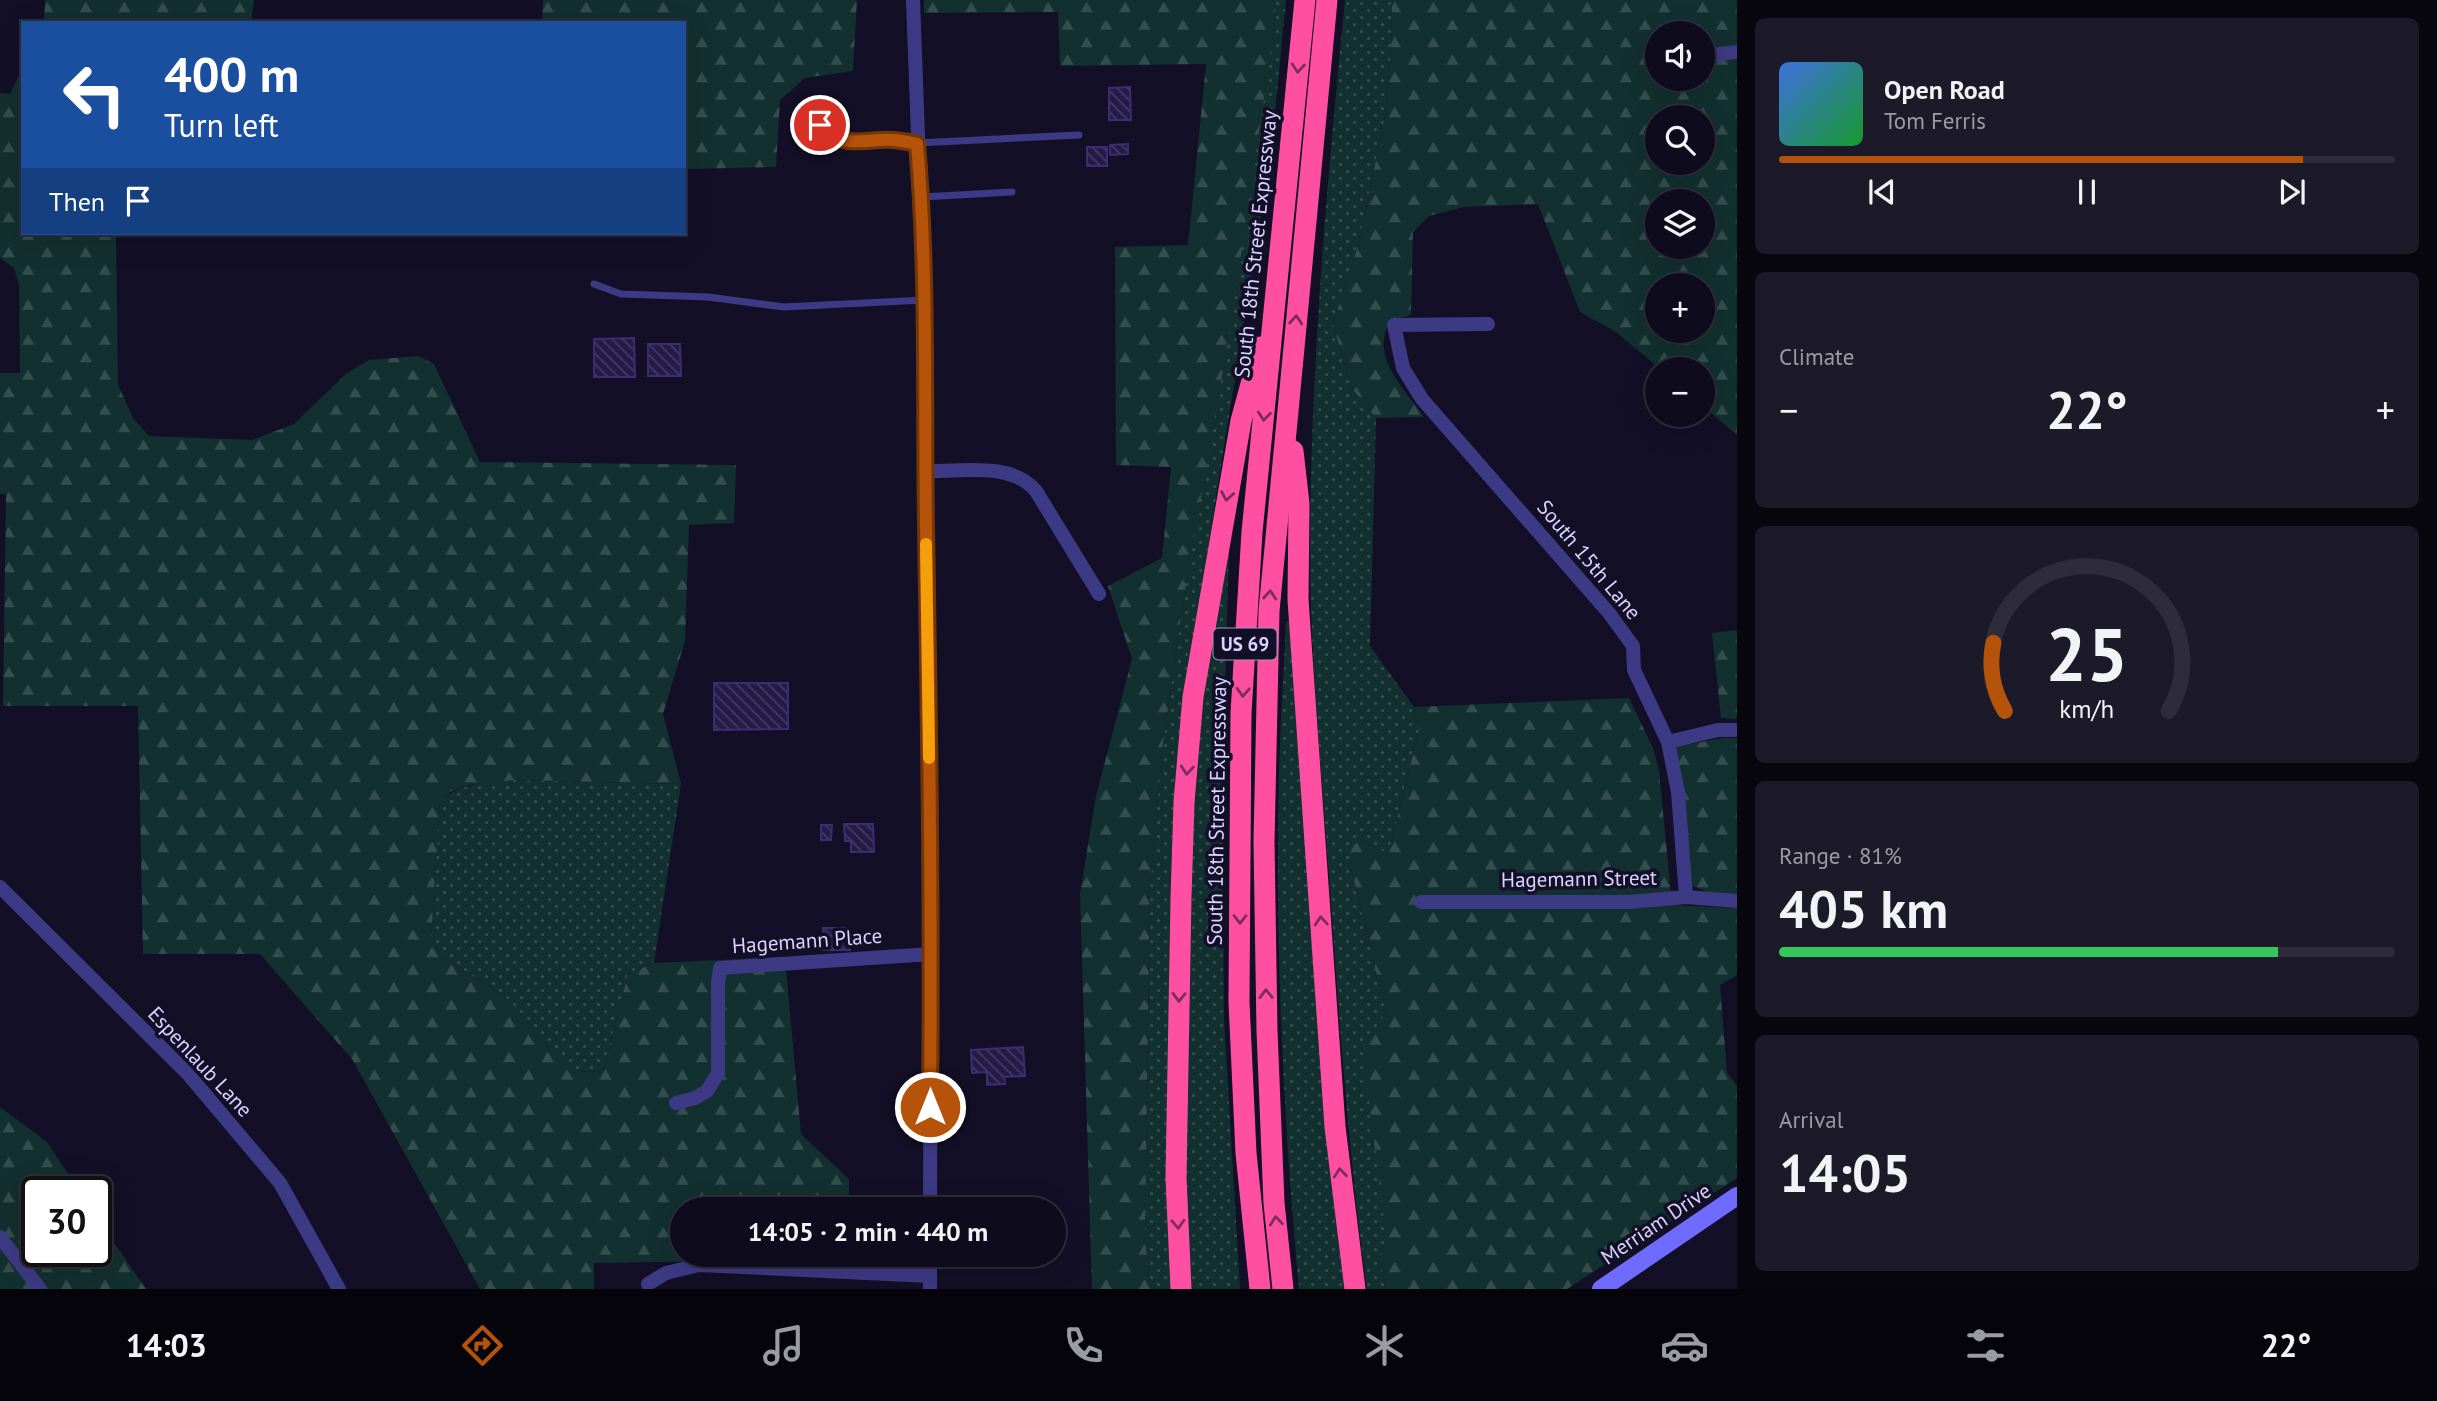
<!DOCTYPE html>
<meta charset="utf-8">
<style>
body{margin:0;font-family:"PT Sans",sans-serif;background:#1c1929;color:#f1f3f6;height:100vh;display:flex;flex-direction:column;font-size:26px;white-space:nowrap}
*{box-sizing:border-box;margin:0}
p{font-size:23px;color:#9b9ba3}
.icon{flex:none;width:38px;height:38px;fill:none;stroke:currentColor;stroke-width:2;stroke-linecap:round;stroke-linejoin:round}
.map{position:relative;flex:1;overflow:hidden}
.sheet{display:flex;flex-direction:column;gap:18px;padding:18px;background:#08060f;width:700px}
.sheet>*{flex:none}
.top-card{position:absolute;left:21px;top:21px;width:665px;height:214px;border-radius:0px;box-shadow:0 7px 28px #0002,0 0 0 2px #2e2b3b;background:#1a4fa0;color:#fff;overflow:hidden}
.fabs{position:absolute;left:1645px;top:21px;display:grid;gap:14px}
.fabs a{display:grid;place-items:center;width:70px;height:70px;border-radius:50%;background:#0e0b1c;box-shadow:0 7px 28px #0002,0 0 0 2px #2e2b3b;font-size:35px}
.speed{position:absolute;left:21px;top:1176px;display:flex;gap:14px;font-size:35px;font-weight:700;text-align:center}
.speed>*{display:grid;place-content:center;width:91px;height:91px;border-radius:50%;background:#0e0b1c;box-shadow:0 7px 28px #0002,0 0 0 2px #2e2b3b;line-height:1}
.speed .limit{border:4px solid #111;border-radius:10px;background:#fff;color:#111}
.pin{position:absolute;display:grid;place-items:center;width:60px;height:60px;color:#fff;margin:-30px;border:4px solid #fff;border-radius:50%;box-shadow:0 2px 7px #0007}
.me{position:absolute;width:77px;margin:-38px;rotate:0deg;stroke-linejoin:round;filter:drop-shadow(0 0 5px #0008)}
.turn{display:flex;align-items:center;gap:24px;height:147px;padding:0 28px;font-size:32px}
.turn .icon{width:91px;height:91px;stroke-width:2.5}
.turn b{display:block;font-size:49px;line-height:60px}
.then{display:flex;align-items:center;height:66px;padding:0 28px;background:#0003;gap:14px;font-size:26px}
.big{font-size:52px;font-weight:700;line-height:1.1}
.sheet .widget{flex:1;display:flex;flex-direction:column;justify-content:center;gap:10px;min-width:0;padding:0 24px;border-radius:10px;background:#1c1929}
.sheet .dial{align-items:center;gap:0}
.dial svg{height:182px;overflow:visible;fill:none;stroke:#2e2b3b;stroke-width:7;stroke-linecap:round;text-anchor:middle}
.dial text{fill:#f1f3f6;stroke:none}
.song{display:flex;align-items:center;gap:21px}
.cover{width:84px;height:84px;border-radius:10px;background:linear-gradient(135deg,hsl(220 70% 55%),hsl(130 70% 35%))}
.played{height:7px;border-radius:4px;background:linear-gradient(90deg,#b45309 85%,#2e2b3b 85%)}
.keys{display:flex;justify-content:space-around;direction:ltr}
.heat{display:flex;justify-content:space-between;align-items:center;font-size:38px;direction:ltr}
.charge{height:10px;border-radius:5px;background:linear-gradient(90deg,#34c759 81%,#2e2b3b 0)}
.trip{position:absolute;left:670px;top:1197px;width:396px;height:70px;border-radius:35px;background:#0e0b1c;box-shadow:0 7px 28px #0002,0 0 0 2px #2e2b3b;font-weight:700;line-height:70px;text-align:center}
.tabs{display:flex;height:112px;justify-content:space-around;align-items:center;background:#06040b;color:#9b9ba3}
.tabs .icon{width:49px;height:49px}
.tabs .selected{color:#b45309}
.tabs b{font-size:32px;color:#f1f3f6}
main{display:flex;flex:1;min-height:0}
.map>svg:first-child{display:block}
</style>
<main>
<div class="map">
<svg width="1737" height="1289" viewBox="0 0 1737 1289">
<defs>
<pattern id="grass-dots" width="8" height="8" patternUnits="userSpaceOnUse" patternTransform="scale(1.75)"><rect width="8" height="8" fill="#12302f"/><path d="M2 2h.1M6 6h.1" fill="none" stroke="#344d4e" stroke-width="1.8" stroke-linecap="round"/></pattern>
<pattern id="forest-firs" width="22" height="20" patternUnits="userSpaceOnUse" patternTransform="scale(1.75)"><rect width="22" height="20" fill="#12302f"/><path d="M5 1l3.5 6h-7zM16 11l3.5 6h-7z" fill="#344d4e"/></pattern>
<pattern id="building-back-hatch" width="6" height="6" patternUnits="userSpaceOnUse" patternTransform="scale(1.75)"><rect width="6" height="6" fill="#241b47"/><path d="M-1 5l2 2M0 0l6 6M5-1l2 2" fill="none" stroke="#433b63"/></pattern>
</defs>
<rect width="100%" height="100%" fill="#130f26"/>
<g fill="url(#grass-dots)">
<path d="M1276 0H1286L1271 153 1183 704C1171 799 1170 895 1169 991 1168 1091 1168 1189 1172 1289H1150L1145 1236 1150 887 1162 751 1183 602 1274 29Z"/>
<path d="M1345 0H1392L1391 48 1385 117 1358 245 1333 324 1351 387 1376 418 1370 646 1414 707 1419 730 1388 854 1361 840 1351 868 1386 1013 1385 1228V1244L1379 1257 1386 1289H1367C1348 1152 1339 1014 1329 875 1321 765 1310 655 1310 544 1311 362 1327 181 1345 0Z"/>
<path d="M1229 551 1222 784 1224 1018 1240 1289H1189L1185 1158 1192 779 1224 552Z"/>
<path d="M1286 621 1294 622 1348 1289H1299C1283 1118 1275 947 1279 775 1280 724 1284 673 1286 621Z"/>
<path d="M514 780 681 784 654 963 628 974 603 1071 569 1072 508 999 440 955 431 938 440 801C461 782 487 783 514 780Z"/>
</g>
<g fill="url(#forest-firs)" fill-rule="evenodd">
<path d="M45 0H254L251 23H44Z"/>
<path d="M543 0H857L853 71 805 78 780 100 776 167 684 169V23H542Z"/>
<path d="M924 0H1276L1274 29 1231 323 1183 602 1162 751 1150 887 1145 1236 1150 1289H1092L1080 894 1096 796 1132 659 1108 586 1162 558 1171 467 1116 465 1115 247 1188 245 1206 64 1060 66 1058 12 924 13Z"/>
<path d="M1392 0H1737V435L1703 406V369H1660L1616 332 1580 312 1538 204 1464 207 1429 216 1413 232 1411 315 1390 321C1369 357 1405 389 1424 417L1376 418 1351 387 1333 324 1358 245 1385 117 1391 48ZM1657 33H1703V79H1657ZM1657 117H1703V163H1657ZM1657 201H1703V247H1657ZM1657 285H1703V331H1657Z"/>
<path d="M23 67V233H116L118 385 133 418 149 436 252 440 294 424 347 373 369 360 418 356 434 364 480 462 736 465 734 523 689 525 685 641 663 714 681 784 514 780 468 785 450 792 440 802 431 938 440 955 508 999 569 1072 603 1071 628 974 654 963 783 957 786 969 801 1134 849 1179V1209H682V1255H849V1259L594 1263V1289H480L352 1059 260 954H143L138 706H3L6 494H0V373H20L19 284 14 268 0 258V93L10 94Z"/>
<path d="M1737 630V719L1721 718 1712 633Z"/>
<path d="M1629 698 1653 748 1659 770 1672 905 1737 908V975L1720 985 1727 1072 1737 1086V1178L1567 1289H1386L1379 1257 1385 1244V1228L1362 1046 1386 1013 1351 868V847L1361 840 1388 854 1419 730 1414 707Z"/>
<path d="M1723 738H1737V896L1710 893 1690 885 1674 747Z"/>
<path d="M0 1107 47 1142 80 1192H37V1251H96V1216L146 1289H0Z"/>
</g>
<g fill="url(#building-back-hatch)" stroke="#3b2d73" stroke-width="2">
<path d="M1130 87 1131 120H1109V88Z"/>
<path d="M1128 144V154L1110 155V145Z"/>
<rect x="1087" y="147" width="20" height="19"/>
<path d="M634 338 635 377H594V339Z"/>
<path d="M648 344H680L681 376H648Z"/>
<path d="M714 683H788V729L714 730Z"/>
<path d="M844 824H873L874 852H851V841H845Z"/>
<path d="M821 825H832L831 840H821Z"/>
<path d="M823 928H849L850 950H823Z"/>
<path d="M1023 1047 1025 1076 1004 1077 1005 1084 987 1085V1072L972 1073 971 1050Z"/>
</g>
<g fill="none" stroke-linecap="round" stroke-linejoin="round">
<g stroke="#3d3a85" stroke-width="7">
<path d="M820 125C844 151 863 139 894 140 902 141 910 142 917 143L1079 135"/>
<path d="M922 197 1012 192"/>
<path d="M594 284 621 294 708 297 784 307 924 300"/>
</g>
<g stroke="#3d3a85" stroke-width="14">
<path d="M913 0 924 300 931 954 930 1209"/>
<path d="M1719 54 1737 52"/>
<path d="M1488 324 1394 325 1403 368 1422 399 1609 613 1633 646 1634 670 1668 742 1678 792 1686 897"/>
<path d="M926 471C961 472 1011 461 1036 491L1099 594"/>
<path d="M1668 742 1718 730H1737"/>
<path d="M0 887 188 1074 280 1183 339 1289"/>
<path d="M1421 902H1629L1686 897 1737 901"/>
<path d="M676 1103 695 1098 707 1091 718 1073V983L720 968 931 954"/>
<path d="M0 1237 40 1289"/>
<path d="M930 1255V1289"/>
<path d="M648 1284 666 1273 699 1265 930 1276"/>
</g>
<path stroke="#6f6bff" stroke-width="18" d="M1601 1289 1737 1196"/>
<g stroke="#ff4fa3" stroke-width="21">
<path d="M1293 451 1299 504 1298 600 1335 1127 1355 1289"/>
<path d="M1181 1289 1176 1178 1181 897 1184 802 1193 697 1241 421 1261 347"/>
<path d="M1260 1289 1246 1153 1239 1002 1241 713 1252 532 1305 0"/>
<path d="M1283 1289 1274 1203 1267 1031 1264 842 1269 611 1327 0"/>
</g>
</g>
<defs><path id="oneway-chevron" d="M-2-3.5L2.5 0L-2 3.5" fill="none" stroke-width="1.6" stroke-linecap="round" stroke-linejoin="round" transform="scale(1.75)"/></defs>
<g stroke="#7d2c5e">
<use href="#oneway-chevron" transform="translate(1298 68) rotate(95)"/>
<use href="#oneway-chevron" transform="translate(1296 320) rotate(-85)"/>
<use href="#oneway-chevron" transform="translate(1264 416) rotate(96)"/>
<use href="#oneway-chevron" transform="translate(1227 496) rotate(100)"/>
<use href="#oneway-chevron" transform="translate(1270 595) rotate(-85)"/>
<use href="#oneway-chevron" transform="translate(1243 692) rotate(93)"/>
<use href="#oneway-chevron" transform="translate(1187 770) rotate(95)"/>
<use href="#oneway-chevron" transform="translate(1240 919) rotate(90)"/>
<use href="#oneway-chevron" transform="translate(1321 921) rotate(-94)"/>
<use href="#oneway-chevron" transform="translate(1266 994) rotate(-91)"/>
<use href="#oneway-chevron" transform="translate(1179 997) rotate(91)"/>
<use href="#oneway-chevron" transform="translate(1340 1173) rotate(-96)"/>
<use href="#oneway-chevron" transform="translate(1276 1221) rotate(-96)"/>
<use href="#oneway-chevron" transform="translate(1178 1224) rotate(88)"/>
</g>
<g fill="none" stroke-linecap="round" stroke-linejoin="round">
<defs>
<path id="route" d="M820 125C845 151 863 138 894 140 902 141 910 142 917 144 928 270 924 398 926 525 929 719 932 913 930 1107"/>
</defs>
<use href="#route" stroke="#753606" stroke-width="18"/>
<use href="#route" stroke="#b45309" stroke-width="12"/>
<path stroke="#f59e0b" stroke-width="12" d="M926 544 929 758"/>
</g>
<g text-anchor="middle" stroke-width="7" stroke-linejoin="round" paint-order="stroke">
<rect fill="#130f26" stroke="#9e99be" stroke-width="2" x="1213.5" y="628.5" width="63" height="31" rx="5"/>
<g font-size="19" font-weight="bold" fill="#d9d4ff">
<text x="1245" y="651">US 69</text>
</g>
<g font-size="21" fill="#d9d4ff" stroke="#130f26">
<text transform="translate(1256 244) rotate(-84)" y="7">South 18th Street Expressway</text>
<text transform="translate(1589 560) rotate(50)" y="7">South 15th Lane</text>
<text transform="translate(1217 811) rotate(-89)" y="7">South 18th Street Expressway</text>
<text transform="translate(1579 879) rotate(-1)" y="7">Hagemann Street</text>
<text transform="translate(807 941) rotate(-4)" y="7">Hagemann Place</text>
<text transform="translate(200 1062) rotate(47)" y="7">Espenlaub Lane</text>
<text transform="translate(1656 1224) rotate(-34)" y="7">Merriam Drive</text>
</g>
</g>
</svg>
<div class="fabs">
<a><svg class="icon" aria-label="sound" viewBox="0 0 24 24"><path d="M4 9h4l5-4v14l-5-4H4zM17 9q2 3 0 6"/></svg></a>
<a><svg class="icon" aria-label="search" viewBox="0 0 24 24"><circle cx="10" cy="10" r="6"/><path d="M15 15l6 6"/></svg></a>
<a><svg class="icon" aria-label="layers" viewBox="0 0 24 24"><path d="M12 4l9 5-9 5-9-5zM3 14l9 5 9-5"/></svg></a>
<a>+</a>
<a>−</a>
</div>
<div class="speed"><div class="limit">30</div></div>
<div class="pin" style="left:820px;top:125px;background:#d93025"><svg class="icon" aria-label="arrive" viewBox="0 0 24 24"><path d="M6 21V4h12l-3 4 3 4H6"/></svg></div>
<svg class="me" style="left:930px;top:1107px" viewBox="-20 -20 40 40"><circle r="17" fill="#b45309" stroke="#fff" stroke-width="3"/><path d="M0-11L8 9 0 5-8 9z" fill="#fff"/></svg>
<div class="trip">14:05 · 2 min · 440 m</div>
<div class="top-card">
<div class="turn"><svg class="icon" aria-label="left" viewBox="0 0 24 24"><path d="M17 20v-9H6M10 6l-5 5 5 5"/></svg><div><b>400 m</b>Turn left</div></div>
<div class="then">Then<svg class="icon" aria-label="arrive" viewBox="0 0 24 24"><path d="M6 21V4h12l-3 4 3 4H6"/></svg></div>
</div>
</div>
<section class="sheet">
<div class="widget">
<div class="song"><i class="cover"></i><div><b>Open Road</b><p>Tom Ferris</p></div></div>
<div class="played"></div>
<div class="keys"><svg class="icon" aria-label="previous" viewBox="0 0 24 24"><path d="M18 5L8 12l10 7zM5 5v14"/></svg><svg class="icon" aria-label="pause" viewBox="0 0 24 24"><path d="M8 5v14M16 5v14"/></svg><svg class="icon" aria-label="next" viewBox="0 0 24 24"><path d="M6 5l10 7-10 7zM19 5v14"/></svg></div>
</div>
<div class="widget"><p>Climate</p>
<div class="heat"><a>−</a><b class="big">22°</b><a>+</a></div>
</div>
<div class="widget dial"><svg viewBox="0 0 100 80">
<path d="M14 69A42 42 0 1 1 86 69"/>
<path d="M14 69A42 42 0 0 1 9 39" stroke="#b45309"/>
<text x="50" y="56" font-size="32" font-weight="700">25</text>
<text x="50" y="72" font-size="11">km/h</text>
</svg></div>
<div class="widget"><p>Range · 81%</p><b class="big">405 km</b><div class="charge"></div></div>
<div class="widget"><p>Arrival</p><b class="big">14:05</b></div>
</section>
</main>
<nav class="tabs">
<b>14:03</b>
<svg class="icon selected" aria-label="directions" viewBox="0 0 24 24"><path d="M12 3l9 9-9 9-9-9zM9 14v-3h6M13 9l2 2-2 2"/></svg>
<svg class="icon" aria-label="music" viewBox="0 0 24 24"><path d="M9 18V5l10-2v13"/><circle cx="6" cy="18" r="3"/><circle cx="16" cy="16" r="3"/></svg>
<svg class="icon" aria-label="phone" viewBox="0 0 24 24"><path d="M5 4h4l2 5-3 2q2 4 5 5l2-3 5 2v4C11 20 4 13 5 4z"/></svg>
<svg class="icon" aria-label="climate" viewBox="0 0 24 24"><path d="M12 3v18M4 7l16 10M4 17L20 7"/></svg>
<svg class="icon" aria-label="car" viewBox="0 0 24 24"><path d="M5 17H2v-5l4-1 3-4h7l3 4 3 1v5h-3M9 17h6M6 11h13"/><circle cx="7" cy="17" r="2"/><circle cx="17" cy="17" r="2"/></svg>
<svg class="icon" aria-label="filters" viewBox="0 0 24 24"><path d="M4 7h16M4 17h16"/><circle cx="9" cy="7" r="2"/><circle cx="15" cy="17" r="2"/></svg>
<b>22°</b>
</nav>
